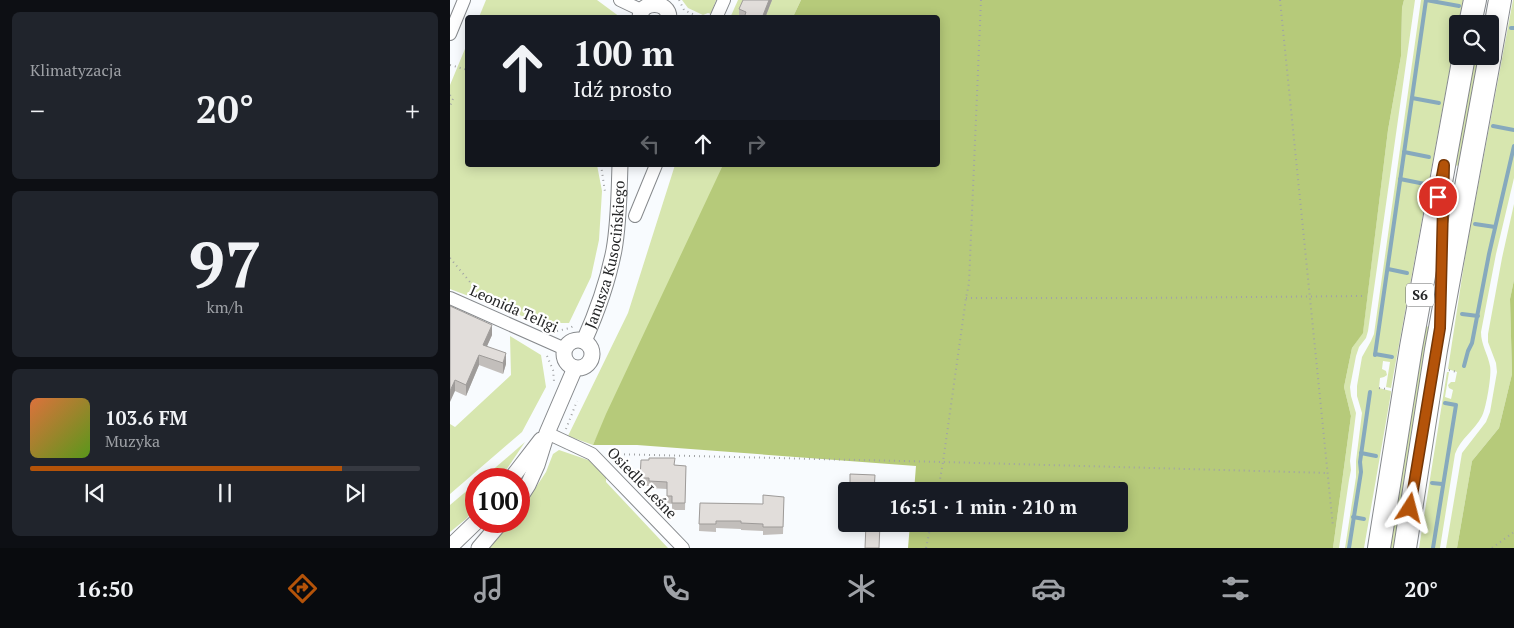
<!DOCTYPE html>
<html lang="pl">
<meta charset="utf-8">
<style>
body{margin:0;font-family:"PT Serif",serif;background:#20242c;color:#f1f3f6;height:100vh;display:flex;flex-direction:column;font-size:19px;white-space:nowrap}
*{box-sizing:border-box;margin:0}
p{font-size:16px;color:#9ea1a6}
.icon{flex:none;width:28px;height:28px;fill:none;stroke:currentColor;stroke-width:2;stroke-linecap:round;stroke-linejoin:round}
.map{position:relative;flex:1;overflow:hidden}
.side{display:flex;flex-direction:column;gap:12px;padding:12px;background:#0d0f14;width:450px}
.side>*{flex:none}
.guide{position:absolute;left:15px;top:15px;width:475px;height:152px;border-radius:5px;box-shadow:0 2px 12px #0003;background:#171b24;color:#f1f3f6;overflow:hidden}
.controls{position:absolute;left:999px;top:15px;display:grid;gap:10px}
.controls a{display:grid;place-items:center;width:50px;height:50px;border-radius:5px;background:#171b24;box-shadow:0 2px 12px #0003;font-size:25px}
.speed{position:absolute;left:15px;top:468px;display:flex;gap:10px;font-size:25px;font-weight:700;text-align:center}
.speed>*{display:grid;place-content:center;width:65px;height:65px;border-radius:50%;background:#171b24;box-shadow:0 2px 12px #0003;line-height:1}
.speed .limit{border:8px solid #d22;background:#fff;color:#111}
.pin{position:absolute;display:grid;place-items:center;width:42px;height:42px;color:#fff;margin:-21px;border:2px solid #fff;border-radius:50%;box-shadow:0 1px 5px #0007}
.me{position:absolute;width:55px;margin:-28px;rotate:9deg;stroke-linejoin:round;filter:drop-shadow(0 0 4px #0008)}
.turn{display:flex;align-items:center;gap:18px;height:105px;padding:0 25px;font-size:22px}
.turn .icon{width:65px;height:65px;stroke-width:2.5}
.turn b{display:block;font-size:35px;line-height:42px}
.lanes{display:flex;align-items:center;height:48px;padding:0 25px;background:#0003;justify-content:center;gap:25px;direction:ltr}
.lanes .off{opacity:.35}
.big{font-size:38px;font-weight:600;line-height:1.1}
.side .card{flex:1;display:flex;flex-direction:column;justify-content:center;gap:8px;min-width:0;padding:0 18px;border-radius:8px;background:#20242c}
.side .dial{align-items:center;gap:0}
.dial b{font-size:65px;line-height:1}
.song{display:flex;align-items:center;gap:15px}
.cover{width:60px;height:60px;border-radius:8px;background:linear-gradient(135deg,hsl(20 70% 55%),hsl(90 70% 35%))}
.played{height:5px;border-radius:2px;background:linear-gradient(90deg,#b45309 80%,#363941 80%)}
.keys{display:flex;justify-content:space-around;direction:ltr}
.heat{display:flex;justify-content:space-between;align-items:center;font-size:28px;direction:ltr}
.trip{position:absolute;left:388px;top:482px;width:290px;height:50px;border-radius:5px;background:#171b24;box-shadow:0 2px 12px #0003;font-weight:600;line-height:50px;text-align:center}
.tabs{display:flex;height:80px;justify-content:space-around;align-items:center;background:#090b0e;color:#9ea1a6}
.tabs .icon{width:35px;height:35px}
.tabs .active{color:#b45309}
.tabs b{font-size:22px;color:#f1f3f6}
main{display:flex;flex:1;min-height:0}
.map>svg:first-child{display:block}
</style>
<main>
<section class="side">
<div class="card"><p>Klimatyzacja</p>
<div class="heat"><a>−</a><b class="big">20°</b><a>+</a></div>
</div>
<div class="card dial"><b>97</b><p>km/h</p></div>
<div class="card">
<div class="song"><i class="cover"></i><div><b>103.6 FM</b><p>Muzyka</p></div></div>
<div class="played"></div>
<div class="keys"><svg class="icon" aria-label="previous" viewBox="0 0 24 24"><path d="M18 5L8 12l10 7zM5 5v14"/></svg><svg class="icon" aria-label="pause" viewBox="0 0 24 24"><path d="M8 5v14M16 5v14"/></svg><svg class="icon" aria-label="next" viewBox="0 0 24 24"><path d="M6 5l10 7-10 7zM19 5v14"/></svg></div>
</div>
</section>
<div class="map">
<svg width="1064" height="548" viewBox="0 0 1064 548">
<rect width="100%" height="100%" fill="#f8fbfe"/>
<g fill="#d7e6af">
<path d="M36 0H147L170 17H29Z"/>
<path d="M232 0H266L261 14 258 13 253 15 238 8Z"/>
<path d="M288 0H351L343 17 280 18Z"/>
<path d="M954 0H965L918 331 916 338 909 347 906 356 900 387 901 396 906 413 900 461 901 470 899 480 889 548H883L901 416 894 387 902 348 913 332 938 130 951 56 952 8Z"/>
<path d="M971 0H1013L1009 24H1008L941 388 936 387 940 362 933 361 932 369 936 371 937 375 934 377 930 378 929 388 941 391V393L914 548H895L906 477V461L912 413 907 396V386L912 357 921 341 924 334Z"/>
<path d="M1063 0H1064V178L1046 254 1031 332C1031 345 1038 354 1040 366 1042 374 1036 409 1032 416 1025 430 1010 439 1005 454L990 548H969L997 372H999L995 397 1001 399 1003 390 999 388 998 385 1001 382H1005L1007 372 998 369 1016 251Z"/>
<path d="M17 44 18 165H147L152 191 149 240 141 277 119 323H91L0 289V85Z"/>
<path d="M1024 56H1031L1010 166 1003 165Z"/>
<path d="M225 165H274L143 445 118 436 178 313Z"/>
<path d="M1064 204V280L1060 299 1062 374 1049 428 1022 461 1007 548H996L1012 453 1036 422 1040 412 1047 372 1046 363 1038 342V334L1052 258Z"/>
<path d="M974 326 981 327 945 548H938Z"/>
<path d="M60 336 91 355 96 387 72 432 0 494V424L5 427 61 375Z"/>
<path d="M75 442 50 479H32Z"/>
<path d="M109 450 141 461 156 475V482L218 548H39L62 521H69V513L96 472 103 454Z"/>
<path d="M26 483V507L16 519 0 532V505Z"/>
</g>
<g fill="#b6ca7a">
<path d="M351 0H954L952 8 951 56 938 130 913 333 902 348 894 387 901 416 883 548H458L460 524H669V491H464L466 466 187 445H143L156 414 273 165H488V18L343 17Z"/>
<path d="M1064 280V548H1007L1022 461 1049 428 1062 374 1060 299Z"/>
</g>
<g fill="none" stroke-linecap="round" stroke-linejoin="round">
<g stroke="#86a9bd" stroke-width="4">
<path d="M976 0 1009 6"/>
<path d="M1061 28H1064"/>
<path d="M962 98 989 103"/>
<path d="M1043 126 1064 130"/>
<path d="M954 152 979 157"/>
<path d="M950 179 975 184"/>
<path d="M1025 224 1045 227"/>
<path d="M938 269 957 273"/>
<path d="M1012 314 1028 316"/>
<path d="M925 354 942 357"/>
<path d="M925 355 976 0"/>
<path d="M1014 366 1018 351 1022 343 1039 254 1064 146"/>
<path d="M911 453 926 456"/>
<path d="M982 483 992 484"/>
<path d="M903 517 914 519"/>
<path d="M899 548 911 472 910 462 920 392"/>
<path d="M983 548 1006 405 995 403"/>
</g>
<defs>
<path id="service" d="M987 261 998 230"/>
<g id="minor">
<path d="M170 0 191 10"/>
<path d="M266 18 274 0"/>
<path d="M0 34 14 0"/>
<path d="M185 216 206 165"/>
<path d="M0 298 115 349"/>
<path d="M97 433 142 454 233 548"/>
</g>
<g id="tertiary">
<path d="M190 18C190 0 219 0 219 18"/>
<circle cx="128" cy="354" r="14"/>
<path id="s1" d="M134 341C147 312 158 281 164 250 169 222 169 193 170 165"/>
<path d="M61 479 91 440"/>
<path d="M69 499 78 485 87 465 97 433 125 368"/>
<path d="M0 547 27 521"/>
<path d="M29 548 52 521"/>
</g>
<g id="motorway">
<path d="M1020 24 1025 0"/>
<path d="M1040 56 1050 0"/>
<path d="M929 548 961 347 1014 56"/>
<path d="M955 548 986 350 1040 56"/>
</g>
</defs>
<use href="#service" stroke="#86898c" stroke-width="8"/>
<use href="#minor" stroke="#86898c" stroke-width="14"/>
<use href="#tertiary" stroke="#86898c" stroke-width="17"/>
<use href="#motorway" stroke="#86898c" stroke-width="24"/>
<g stroke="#a1a3a5" stroke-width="2" stroke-dasharray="1 4" stroke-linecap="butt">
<path d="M229 0 234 10 251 18"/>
<path d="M531 0 519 283 516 298 493 462 878 473"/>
<path d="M830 0 883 527"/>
<path d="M0 65 18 70"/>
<path d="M0 95 3 99 0 106"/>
<path d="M151 165 155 192"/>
<path d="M0 258 25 288 39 301"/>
<path d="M516 298H692L913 296"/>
<path d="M107 331 120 328 125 325"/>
<path d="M97 356 103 370 104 381"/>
<path d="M999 370 1007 372"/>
<path d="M929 388 936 389"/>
<path d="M116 429 127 401"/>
<path d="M159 454 493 462 488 491"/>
<path d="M476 548 481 524"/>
<path d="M1042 548 1064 532"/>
</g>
<use href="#service" stroke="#fff" stroke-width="6"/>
<use href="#minor" stroke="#fff" stroke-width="12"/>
<use href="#tertiary" stroke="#fff" stroke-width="15"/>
<use href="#motorway" stroke="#fff" stroke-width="22"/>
</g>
<g fill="#c2bebb">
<path d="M322 0 315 18 289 17V9Z"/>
<path d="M0 306 42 335 37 346 56 364 53 374 29 365 16 396 5 391Z"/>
<path d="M191 460 225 465 236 466 235 510H222V504L217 503V489L199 488V486H190Z"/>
<path d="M334 497 333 534 313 535V531L291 530V529L266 528V532L249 531 250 503 313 504Z"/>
</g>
<g fill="#9e9b99">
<path d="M319 0H322L315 18H312Z"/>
<path d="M42 325V335L33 355V345Z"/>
<path d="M56 353V364L53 374V363Z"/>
<path d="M29 355V365L16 396V385Z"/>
<path d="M5 380V391L0 402V391Z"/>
</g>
<g fill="#e1ddda" stroke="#9e9b99">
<path d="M293 0H319L312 18 308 17V18H294L296 12 289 9Z"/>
<path d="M0 306 42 325 33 345 56 353 53 363 29 355 16 385 5 380 0 391Z"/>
<path d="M199 458H225L224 465 236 466 235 503H222V496H217V482L199 481V478H190L191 460H199Z"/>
<path d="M400 474 425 475 424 491H400Z"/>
<path d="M313 495 334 497 333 527H313V524L291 523V521H266V524H249L250 503 313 504Z"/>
<path d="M416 524H430L429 548H415Z"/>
</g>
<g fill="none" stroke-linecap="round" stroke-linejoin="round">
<defs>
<path id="route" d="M960 508 990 328 994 165 988 197"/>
</defs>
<use href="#route" stroke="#753606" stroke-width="12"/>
<use href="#route" stroke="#b45309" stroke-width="9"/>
</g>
<g text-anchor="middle" stroke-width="4.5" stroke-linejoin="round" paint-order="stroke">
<rect fill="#fff" stroke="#676868" stroke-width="1" x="956" y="283.5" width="28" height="23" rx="4"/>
<g font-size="14" font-weight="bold" fill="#262728">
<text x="970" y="300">S6</text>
</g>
<g font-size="15" fill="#262728" stroke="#fff">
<text dy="5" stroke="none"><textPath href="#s1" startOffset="90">Janusza Kusocińskiego</textPath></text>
<text transform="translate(64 309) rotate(24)" y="5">Leonida Teligi</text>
<text transform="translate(192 483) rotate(46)" y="5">Osiedle Leśne</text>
</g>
</g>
</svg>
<div class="controls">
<a><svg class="icon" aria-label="search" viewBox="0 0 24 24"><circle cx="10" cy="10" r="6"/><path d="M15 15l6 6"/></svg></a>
</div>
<div class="speed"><div class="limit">100</div></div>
<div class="pin" style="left:988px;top:197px;background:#d93025"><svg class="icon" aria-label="arrive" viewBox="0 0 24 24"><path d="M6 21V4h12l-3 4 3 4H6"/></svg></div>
<svg class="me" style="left:960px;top:508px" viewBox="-20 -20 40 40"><path d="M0-17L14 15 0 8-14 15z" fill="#b45309" stroke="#fff" stroke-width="4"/></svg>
<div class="trip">16:51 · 1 min · 210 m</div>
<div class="guide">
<div class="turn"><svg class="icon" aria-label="ahead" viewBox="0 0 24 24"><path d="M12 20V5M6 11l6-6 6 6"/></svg><div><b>100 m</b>Idź prosto</div></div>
<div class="lanes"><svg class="icon off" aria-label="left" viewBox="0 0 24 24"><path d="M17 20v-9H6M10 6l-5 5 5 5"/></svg><svg class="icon" aria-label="ahead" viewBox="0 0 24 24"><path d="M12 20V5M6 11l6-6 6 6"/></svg><svg class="icon off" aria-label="right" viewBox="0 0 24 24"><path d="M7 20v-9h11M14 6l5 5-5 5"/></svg></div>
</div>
</div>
</main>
<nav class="tabs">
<b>16:50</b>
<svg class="icon active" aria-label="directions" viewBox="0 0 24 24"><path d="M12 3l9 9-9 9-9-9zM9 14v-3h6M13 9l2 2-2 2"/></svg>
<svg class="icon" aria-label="music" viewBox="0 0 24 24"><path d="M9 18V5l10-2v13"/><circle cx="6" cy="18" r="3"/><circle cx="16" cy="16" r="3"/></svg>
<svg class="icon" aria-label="phone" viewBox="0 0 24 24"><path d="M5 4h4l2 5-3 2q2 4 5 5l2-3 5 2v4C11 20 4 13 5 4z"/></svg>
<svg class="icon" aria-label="climate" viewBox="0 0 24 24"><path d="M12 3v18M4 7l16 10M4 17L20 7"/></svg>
<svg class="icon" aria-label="car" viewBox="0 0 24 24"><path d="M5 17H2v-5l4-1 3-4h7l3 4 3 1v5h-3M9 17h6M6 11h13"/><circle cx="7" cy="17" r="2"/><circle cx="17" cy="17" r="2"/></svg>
<svg class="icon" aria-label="filters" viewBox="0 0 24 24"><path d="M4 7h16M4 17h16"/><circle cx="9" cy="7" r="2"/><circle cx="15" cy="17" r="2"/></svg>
<b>20°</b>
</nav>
